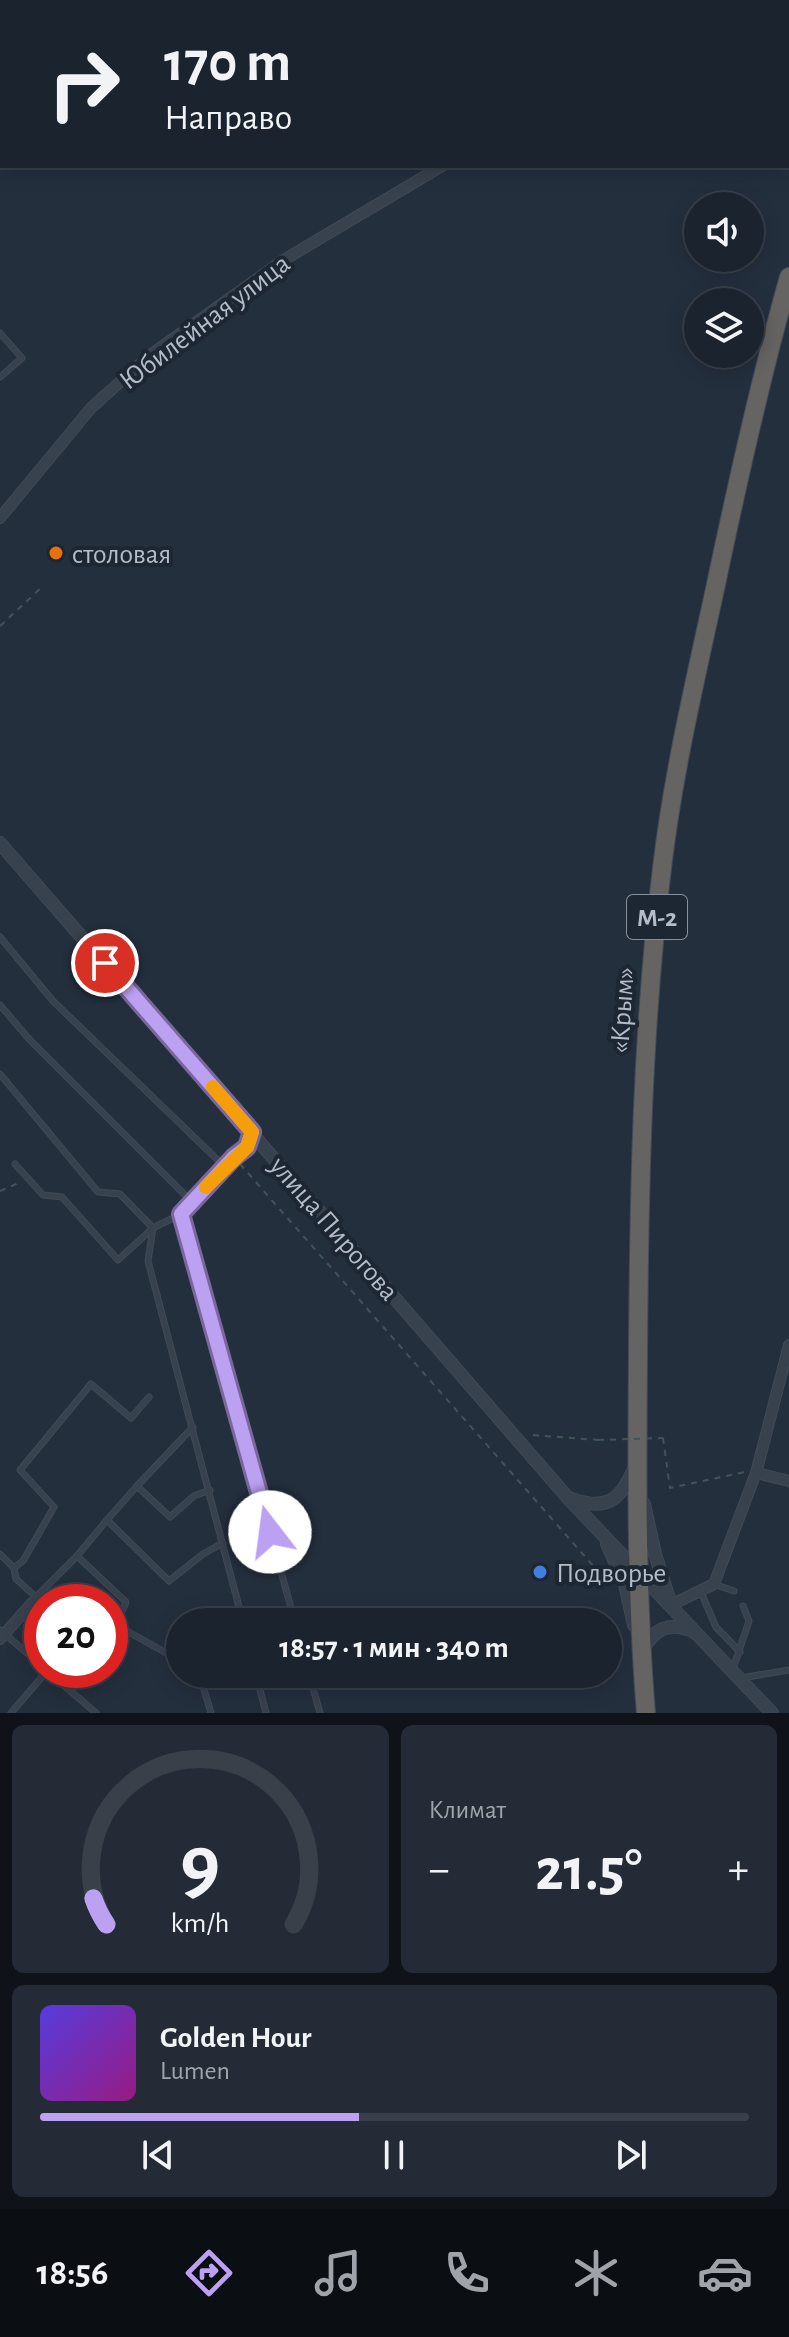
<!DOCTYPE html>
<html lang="ru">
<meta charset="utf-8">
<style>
body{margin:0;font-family:"Alegreya Sans",sans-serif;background:#242b36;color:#f1f3f6;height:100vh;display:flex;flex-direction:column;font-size:30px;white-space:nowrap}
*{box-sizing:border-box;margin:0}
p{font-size:26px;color:#a0a4aa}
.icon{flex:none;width:44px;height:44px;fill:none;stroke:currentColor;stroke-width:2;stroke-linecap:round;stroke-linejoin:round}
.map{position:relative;height:1713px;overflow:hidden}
.side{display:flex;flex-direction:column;gap:12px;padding:12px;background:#0f1319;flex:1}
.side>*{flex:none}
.top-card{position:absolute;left:0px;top:0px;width:790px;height:168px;box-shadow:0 4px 20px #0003,0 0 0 2px #39404a;background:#1b232e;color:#f1f3f6;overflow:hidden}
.controls{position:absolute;left:684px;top:192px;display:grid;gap:16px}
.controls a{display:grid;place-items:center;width:80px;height:80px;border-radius:50%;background:#1b232e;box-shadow:0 4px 20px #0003,0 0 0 2px #39404a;font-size:40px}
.speed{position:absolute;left:24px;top:1584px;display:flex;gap:16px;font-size:40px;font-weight:700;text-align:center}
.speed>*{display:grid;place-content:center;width:104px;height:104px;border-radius:50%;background:#1b232e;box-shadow:0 4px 20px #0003,0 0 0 2px #39404a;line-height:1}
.speed .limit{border:12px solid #d22;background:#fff;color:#111}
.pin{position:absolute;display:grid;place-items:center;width:68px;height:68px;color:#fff;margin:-34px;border:4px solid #fff;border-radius:50%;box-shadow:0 2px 8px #0007}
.me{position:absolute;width:88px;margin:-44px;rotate:345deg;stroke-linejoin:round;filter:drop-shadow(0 0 6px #0008)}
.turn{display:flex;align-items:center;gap:28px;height:168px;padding:0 32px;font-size:36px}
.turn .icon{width:104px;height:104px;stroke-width:2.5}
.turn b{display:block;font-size:56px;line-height:68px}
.big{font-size:60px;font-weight:700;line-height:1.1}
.side .card{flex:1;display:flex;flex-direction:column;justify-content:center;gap:12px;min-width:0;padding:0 28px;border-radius:12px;background:#242b36}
.side .dial{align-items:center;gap:0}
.dial svg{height:208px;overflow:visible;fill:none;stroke:#39404a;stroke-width:7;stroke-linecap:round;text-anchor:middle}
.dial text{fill:#f1f3f6;stroke:none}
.song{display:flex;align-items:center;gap:24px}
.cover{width:96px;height:96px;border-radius:12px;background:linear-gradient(135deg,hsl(250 70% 55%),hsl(310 70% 35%))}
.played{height:8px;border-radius:4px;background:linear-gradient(90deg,#bca0f2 45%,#39404a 45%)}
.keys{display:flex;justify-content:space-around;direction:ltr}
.heat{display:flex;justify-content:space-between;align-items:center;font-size:44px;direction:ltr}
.side .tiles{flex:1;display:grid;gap:12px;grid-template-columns:1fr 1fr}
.card:last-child{grid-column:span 2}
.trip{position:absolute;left:166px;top:1608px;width:456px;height:80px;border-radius:40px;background:#1b232e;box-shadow:0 4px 20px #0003,0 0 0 2px #39404a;font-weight:700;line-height:80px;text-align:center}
.menu{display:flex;height:128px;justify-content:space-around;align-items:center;background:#0b0e12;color:#a0a4aa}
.menu .icon{width:56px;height:56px}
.menu .selected{color:#bca0f2}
.menu b{font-size:36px;color:#f1f3f6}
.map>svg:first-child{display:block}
</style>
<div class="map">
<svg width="789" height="1713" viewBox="0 0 789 1713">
<rect width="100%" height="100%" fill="#242f3e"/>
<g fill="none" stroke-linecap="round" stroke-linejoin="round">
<defs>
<g id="service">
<path d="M590 0 591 2"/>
<path d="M0 333 22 358 0 377"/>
<path d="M0 937 53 1001 225 1167"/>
<path d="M0 1005 29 1039 192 1202"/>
<path d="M0 1074 98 1192 120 1194 153 1228 181 1214"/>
<path d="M250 1136C246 1151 196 1198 181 1214L295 1622"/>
<path d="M15 1164 43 1195 62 1197 118 1260 153 1228 148 1261 243 1622"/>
<path d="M137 1486 193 1427"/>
<path d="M107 1520 137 1486 170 1517 194 1496 210 1490"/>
<path d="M0 1554 14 1568 16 1579 36 1597 32 1603 42 1611"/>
<path d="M77 1556 107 1520 169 1581 203 1554 223 1543"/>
<path d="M14 1568 23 1561 54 1507 20 1470 91 1384 131 1418 149 1397"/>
<path d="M714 1584 734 1591"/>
<path d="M700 1590 716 1627 740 1652"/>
<path d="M36 1597 77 1556 126 1602 116 1625 170 1655 180 1665"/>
<path d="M0 1630 42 1666"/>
<path d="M733 1669 749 1621 743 1606"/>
<path d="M46 1670 96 1713"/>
<path d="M190 1674 203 1686 211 1713"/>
<path d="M256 1674 266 1713"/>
<path d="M309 1674 320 1713"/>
<path d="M741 1678 789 1670"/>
<path d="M11 1713 47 1671"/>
</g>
<g id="minor">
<path d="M722 2 725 0"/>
<path d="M0 518 91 408 149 356 282 261 442 166"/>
<path d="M756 1473 789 1481"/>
<path d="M671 1605 714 1584 756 1473 789 1345"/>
<path d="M0 1639 32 1603"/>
</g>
<g id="tertiary">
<path d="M0 843 568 1498 772 1713"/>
<path d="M572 1499C606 1511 620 1501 634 1469"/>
<path d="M644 1504 655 1554 670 1602"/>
<path d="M607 1544 625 1584 634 1625"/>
<path d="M642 1652C653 1629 670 1620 694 1632"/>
</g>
<path id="trunk" d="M646 1713C636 1594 637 1475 638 1356 639 1193 642 1030 662 868 673 774 695 681 715 589 737 484 760 380 789 277"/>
</defs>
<use href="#service" stroke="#414a57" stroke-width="7"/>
<use href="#minor" stroke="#414a57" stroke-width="12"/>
<use href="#tertiary" stroke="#414a57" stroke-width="14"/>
<use href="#trunk" stroke="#434c59" stroke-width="20"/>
<g stroke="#3f5557" stroke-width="2" stroke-dasharray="6 6" stroke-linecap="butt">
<path d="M0 626 42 587"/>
<path d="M240 1164 610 1585"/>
<path d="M0 1191 21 1182"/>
<path d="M533 1435 598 1440"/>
<path d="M663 1438 670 1488 745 1472"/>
</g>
<use href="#service" stroke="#38414e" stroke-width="5"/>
<use href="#minor" stroke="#38414e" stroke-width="10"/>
<use href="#tertiary" stroke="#38414e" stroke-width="12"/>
<use href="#trunk" stroke="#656462" stroke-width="18"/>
<path stroke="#3f5557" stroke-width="2" stroke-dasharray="6 6" stroke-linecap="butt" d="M598 1440 663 1438"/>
</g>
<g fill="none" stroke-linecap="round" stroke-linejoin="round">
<defs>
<path id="route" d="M105 963 252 1132 247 1147 234 1157 181 1214 270 1532"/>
</defs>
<use href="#route" stroke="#7a689d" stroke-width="20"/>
<use href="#route" stroke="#bca0f2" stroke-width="14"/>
<path stroke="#f59e0b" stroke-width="14" d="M206 1187 247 1147 252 1132 213 1087"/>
</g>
<circle fill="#e8710a" stroke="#1d2633" stroke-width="3" cx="56" cy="553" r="8"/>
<circle fill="#3f7fe0" stroke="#1d2633" stroke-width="3" cx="540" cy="1572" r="8"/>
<g text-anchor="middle" stroke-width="8" stroke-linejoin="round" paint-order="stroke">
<rect fill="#1d2633" stroke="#878f9c" stroke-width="2" x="627" y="895" width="60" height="44" rx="6"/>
<g font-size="26" font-weight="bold" fill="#b4bcc9">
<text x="657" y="926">М-2</text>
</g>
<g font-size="28" fill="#b4bcc9" stroke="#1d2633">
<text transform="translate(204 321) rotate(-37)" y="10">Юбилейная улица</text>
<text transform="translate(621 1010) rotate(-86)" y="10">«Крым»</text>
<text transform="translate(335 1228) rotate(49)" y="10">улица Пирогова</text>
</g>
<g font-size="28" fill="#b4bcc9" stroke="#1d2633" text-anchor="start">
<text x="72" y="563">столовая</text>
<text x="556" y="1582">Подворье</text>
</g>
</g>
</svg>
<div class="controls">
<a><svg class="icon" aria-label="sound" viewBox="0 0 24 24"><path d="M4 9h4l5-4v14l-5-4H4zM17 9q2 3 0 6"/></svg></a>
<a><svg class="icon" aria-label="layers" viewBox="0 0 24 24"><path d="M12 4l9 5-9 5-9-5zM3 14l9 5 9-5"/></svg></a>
</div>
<div class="speed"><div class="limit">20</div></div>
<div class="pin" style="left:105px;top:963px;background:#d93025"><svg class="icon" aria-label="arrive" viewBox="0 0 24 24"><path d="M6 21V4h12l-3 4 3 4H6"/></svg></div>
<svg class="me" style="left:270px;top:1532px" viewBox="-20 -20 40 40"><circle r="19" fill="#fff"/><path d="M0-13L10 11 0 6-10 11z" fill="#bca0f2"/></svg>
<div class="trip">18:57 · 1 мин · 340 m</div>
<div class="top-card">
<div class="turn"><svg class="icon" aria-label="right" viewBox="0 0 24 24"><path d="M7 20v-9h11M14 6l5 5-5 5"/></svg><div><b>170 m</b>Направо</div></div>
</div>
</div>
<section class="side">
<div class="tiles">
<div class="card dial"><svg viewBox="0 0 100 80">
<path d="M14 69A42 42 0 1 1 86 69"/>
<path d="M14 69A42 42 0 0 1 9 59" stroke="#bca0f2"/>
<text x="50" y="56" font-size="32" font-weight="700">9</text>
<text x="50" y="72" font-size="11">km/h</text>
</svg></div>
<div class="card"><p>Климат</p>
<div class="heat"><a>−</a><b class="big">21.5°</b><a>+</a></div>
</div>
<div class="card">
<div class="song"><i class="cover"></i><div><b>Golden Hour</b><p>Lumen</p></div></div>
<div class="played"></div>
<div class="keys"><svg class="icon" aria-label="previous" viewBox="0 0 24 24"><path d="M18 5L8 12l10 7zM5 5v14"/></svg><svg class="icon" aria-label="pause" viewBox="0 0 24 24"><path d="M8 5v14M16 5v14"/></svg><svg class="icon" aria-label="next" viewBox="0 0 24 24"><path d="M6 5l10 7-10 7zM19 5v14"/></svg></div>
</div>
</div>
</section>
<nav class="menu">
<b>18:56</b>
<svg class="icon selected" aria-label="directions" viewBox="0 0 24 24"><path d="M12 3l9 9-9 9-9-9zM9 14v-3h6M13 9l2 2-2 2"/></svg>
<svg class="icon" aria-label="music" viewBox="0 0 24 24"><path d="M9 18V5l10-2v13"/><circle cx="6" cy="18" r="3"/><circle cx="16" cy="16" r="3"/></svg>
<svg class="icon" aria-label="phone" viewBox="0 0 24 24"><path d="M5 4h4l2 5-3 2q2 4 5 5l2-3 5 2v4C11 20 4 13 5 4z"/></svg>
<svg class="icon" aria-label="climate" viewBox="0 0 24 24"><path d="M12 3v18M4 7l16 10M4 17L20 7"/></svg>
<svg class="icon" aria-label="car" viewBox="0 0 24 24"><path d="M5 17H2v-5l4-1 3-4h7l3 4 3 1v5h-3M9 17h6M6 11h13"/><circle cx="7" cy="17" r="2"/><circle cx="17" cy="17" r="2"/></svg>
</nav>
